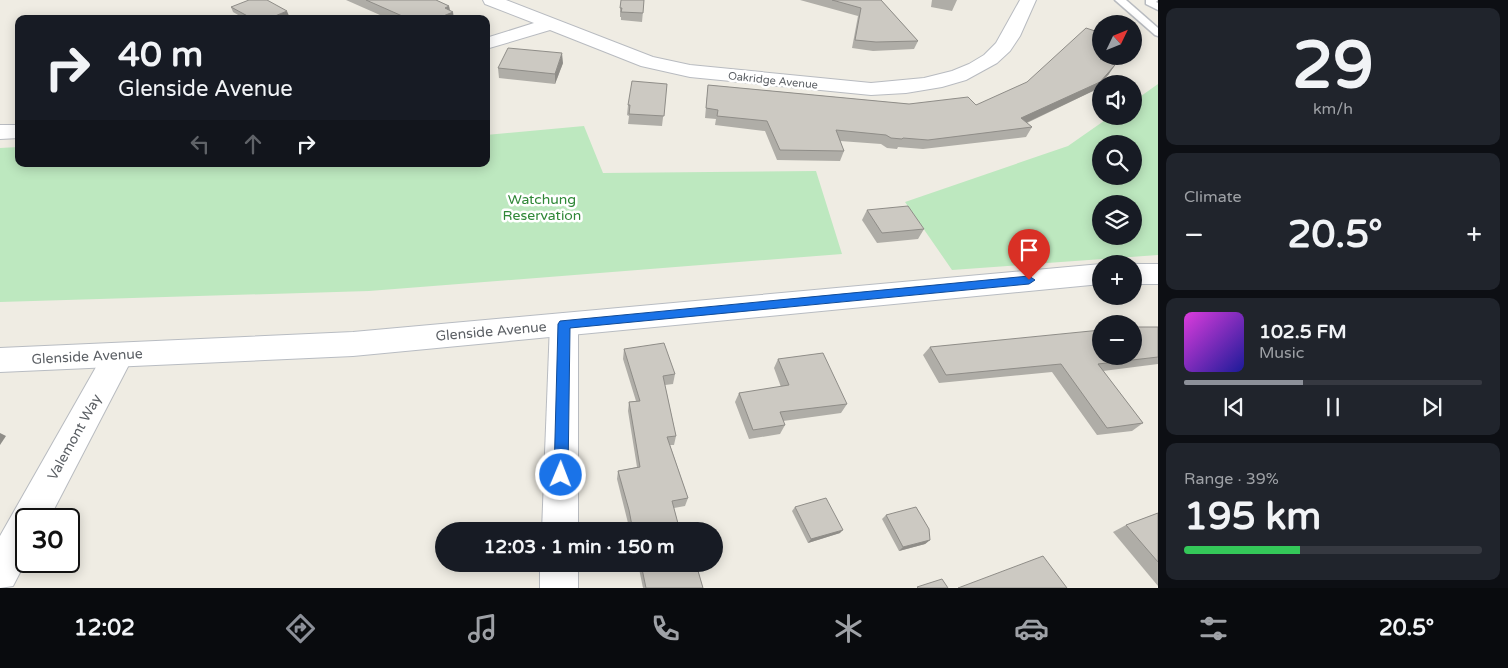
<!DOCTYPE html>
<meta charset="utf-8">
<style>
body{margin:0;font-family:"Varela Round",sans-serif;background:#20242c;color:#f1f3f6;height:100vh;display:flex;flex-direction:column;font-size:19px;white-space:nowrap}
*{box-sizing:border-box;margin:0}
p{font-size:16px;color:#9ea1a6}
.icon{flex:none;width:28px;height:28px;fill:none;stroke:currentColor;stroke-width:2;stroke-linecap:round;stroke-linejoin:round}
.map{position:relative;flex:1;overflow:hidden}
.details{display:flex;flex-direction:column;gap:8px;padding:8px;background:#0d0f14;width:350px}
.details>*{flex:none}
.hud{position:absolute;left:15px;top:15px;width:475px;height:152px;border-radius:10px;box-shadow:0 2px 12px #0003;background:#171b24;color:#f1f3f6;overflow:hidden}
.needle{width:32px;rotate:47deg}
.controls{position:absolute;left:1092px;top:15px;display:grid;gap:10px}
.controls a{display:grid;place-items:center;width:50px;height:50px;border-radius:50%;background:#171b24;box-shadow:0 2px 12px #0003;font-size:25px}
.speed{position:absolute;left:15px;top:508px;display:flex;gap:10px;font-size:25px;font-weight:700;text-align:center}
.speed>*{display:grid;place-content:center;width:65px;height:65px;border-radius:50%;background:#171b24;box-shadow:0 2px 12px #0003;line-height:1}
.speed .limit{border:2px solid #111;border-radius:8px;background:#fff;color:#111}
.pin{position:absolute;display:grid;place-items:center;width:42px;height:42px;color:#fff;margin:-51px -21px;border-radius:50% 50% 50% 0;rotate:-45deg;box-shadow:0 0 5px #0007}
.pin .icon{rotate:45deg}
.me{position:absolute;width:55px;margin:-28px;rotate:1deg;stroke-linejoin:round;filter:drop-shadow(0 0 4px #0008)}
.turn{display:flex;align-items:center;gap:18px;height:105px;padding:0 20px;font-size:22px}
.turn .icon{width:65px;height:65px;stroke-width:2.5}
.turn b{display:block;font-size:35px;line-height:42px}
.lanes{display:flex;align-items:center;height:48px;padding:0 20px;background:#0003;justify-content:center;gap:25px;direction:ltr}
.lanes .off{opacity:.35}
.big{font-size:38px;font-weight:700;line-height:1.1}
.details .tile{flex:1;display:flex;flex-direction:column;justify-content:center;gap:8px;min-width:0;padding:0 18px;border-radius:10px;background:#20242c}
.details .dial{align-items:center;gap:0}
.dial b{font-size:65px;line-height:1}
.song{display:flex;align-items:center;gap:15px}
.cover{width:60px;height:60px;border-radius:8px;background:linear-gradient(135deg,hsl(300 70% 55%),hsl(240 70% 35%))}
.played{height:5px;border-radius:2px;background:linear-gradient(90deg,#8c9099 40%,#363941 40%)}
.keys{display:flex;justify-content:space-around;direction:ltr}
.heat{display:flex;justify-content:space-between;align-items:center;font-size:28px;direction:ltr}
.charge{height:8px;border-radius:4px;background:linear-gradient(90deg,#34c759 39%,#363941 0)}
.trip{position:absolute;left:435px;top:522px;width:288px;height:50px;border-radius:25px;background:#171b24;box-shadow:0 2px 12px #0003;font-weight:700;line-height:50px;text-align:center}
.tab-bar{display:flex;height:80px;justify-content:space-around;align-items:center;background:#090b0e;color:#9ea1a6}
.tab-bar .icon{width:35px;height:35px}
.tab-bar .current{color:#8c9099}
.tab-bar b{font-size:22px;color:#f1f3f6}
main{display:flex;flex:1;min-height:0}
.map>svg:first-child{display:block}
</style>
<main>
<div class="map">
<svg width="1158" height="588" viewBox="0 0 1158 588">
<rect width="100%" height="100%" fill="#efece3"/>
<g fill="#bde8bf" fill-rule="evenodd">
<path d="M1158 84V255L952 270 905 202 1068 146 1111 116H1134V101ZM1101 144H1134V176H1101ZM1101 204H1134V236H1101Z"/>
<path d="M584 126 603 173 816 171 842 254 369 291 0 302V148L19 147V164H486V135Z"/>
</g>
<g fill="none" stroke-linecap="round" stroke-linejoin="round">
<defs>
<g id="lane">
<path d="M1115 0H1126L1158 28V36L1155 35Z"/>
<path d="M1146 0H1158L1156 2 1158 3V10L1146 4Z"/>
</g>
<g id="street">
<path d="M483 0H506L653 57 690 65 871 83 924 78 952 71 969 64 984 55 996 43 1020 0H1036L1020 36 1010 51 997 63 966 80 942 87 906 93 871 95 690 77 641 66 550 30 486 49V38L534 23 485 4Z"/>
<path d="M0 125H19V138L0 139Z"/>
<path d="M564 313 574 316 578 324V531H542L550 324 554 316Z"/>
<path d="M119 343 130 346 134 355 49 519H26V561L13 586 0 588V536L108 346Z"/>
<rect x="540" y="564" width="38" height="24"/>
</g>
<g id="secondary">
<path d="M1101 264V284L353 356 0 372V348L353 332Z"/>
<rect x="1134" y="264" width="24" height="20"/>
</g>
</defs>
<use href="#lane" stroke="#b8bbc0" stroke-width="3"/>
<use href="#street" stroke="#b8bbc0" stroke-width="2"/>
<use href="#secondary" stroke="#b8bcc2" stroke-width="2"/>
<use href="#lane" fill="#fff" fill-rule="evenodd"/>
<use href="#street" fill="#fff" fill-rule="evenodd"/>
<use href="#secondary" fill="#fff" fill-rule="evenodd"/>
</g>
<g fill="#afada7">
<path d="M346 0H436L449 6 450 10 454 19H389Z"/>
<path d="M644 0 642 22 621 20V17H620V8Z"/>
<path d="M800 0H881L918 41 914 49 873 51 852 48 858 16Z"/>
<path d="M932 0H957L952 11 931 7Z"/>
<path d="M231 7 289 16 283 19H245L233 12Z"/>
<path d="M1105 56 1102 60 1109 74 1093 91 1027 123 1032 127 1026 137 923 149 898 147 897 149 887 148 881 144 840 141 844 151 840 161 777 160 765 131 715 125 716 119 705 118 708 85 909 104 976 105Z"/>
<path d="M563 63 555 84 499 78 498 68Z"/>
<path d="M667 84 662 126 628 124 629 116 627 115 628 105Z"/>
<path d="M867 210 924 229 918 239 877 243 862 220Z"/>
<path d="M1158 327V364L1103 371 1143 423 1132 431 1097 435 1052 372 939 383 923 355 930 347Z"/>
<path d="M624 349 675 374 673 384 665 385 676 436 674 445H670L688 498 685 506 674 508 680 531H630L617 479 618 471 637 467 628 411 629 402 636 401 623 359Z"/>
<path d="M778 359 847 404 841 413 783 421 785 425 780 434 749 439 735 402 739 393 781 387 774 368Z"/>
<path d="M795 507 840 533 808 543 792 511Z"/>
<path d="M1158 513V586L1113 532 1126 525Z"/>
<path d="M886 515 930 540 925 544 899 551 882 519Z"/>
<path d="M638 564H696L703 588H643Z"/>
</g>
<g fill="#8f8d88">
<path d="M449 6 450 13 453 12 454 19H436L445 8Z"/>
<path d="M287 11 289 16 283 19H268Z"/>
<path d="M562 53 563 63 555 84V74Z"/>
<path d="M1115 65 1109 74 1093 91 1015 128 1021 118Z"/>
<path d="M0 433 6 436 0 445Z"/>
<path d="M843 530 840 533 808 543 811 539Z"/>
<path d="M930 540 925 544 899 551 903 547Z"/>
</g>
<g fill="#ccc9c2" stroke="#8f8d88">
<path d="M249 0H267L287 11 268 19H253L231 7Z"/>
<path d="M366 0H436L449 6 445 8 453 12 436 19H409Z"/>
<path d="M621 0H644L643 13 621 12 622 8H620Z"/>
<path d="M832 0H881L918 41 876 42 855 40 861 8Z"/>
<path d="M1086 28 1101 33V56H1103L1100 59 1115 65 1100 82 1021 118 1032 127 928 140 903 138 902 139 891 138 886 135 836 130 844 151 780 150 767 121 717 116 718 110 706 108 708 85 909 104 968 97 976 105 1027 82Z"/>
<path d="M508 48 562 53 555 74 498 68Z"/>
<path d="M632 81 667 84 664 116 629 114 630 105H628Z"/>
<path d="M908 206 924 229 882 233 867 210Z"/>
<path d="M1134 327H1158V357L1098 364 1143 423 1107 428 1061 364 946 375 930 347 1101 330V356H1134Z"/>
<path d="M664 343 675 374 663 376 676 436 667 437 688 498 672 501 680 531H633L629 510 618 471 640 467 629 402 640 401 624 349Z"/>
<path d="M823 353 847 404 780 412 785 425 753 430 739 393 789 385 778 359Z"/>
<path d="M826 498 843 530 811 539 795 507Z"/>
<path d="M916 507 929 529 930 540 903 547 886 515Z"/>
<path d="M1158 513V562L1126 525Z"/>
<path d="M1043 556 1067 588H958Z"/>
<path d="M641 564H696L703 588H646Z"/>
<path d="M942 579 948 588H918L917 587Z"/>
</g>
<path fill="#1a73e8" stroke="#114b97" d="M1029 276 1035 280 1029 284 570 328 568 475 566 479 561 481 556 479 554 475 558 324 560 321Z"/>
<g text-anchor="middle" stroke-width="5" stroke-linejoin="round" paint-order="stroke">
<g font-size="11" fill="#5b5f64" stroke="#fff">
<text transform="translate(773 80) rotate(6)" y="4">Oakridge Avenue</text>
</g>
<g font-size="14" fill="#2f8737" stroke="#fff">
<text x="542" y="204">Watchung<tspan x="542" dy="16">Reservation</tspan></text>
</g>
<g font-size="14" fill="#5b5f64" stroke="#fff">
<text transform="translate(491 331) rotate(-5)" y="5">Glenside Avenue</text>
<text transform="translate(87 356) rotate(-3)" y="5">Glenside Avenue</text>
<text transform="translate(74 437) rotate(-61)" y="5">Valemont Way</text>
</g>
</g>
</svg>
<div class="controls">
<a><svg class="needle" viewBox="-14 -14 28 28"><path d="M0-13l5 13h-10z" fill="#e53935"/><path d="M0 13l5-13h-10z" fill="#9ea1a6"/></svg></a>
<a><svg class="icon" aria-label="sound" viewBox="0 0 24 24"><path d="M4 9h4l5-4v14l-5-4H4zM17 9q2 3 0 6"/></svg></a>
<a><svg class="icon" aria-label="search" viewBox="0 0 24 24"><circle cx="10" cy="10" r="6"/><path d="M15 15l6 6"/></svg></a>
<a><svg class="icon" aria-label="layers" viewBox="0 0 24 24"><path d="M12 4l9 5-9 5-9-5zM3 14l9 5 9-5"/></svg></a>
<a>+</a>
<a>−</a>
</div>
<div class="speed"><div class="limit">30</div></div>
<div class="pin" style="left:1029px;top:280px;background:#d93025"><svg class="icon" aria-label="arrive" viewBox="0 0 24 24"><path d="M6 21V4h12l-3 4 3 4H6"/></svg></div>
<svg class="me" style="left:561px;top:475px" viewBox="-20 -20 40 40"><circle r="17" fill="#1a73e8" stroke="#fff" stroke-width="3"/><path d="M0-11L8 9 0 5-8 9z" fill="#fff"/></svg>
<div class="trip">12:03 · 1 min · 150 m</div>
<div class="hud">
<div class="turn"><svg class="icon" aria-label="right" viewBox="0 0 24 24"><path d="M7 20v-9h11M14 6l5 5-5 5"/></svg><div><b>40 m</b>Glenside Avenue</div></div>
<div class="lanes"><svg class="icon off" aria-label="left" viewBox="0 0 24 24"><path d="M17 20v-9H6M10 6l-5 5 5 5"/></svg><svg class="icon off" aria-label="ahead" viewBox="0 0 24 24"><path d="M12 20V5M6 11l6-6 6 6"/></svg><svg class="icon" aria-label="right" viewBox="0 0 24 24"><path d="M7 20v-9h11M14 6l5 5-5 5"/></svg></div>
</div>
</div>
<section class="details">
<div class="tile dial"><b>29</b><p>km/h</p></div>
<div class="tile"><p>Climate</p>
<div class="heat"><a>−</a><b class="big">20.5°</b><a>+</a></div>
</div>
<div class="tile">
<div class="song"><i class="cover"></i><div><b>102.5 FM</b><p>Music</p></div></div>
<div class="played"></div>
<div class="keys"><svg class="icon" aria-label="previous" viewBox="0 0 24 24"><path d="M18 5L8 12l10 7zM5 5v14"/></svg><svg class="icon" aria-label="pause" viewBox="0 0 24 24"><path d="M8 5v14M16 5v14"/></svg><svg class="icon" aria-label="next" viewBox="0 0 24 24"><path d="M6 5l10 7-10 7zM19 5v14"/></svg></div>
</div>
<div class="tile"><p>Range · 39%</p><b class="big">195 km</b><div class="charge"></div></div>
</section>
</main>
<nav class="tab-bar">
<b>12:02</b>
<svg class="icon current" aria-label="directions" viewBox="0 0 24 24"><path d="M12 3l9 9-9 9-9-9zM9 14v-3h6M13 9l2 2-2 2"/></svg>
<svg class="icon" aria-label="music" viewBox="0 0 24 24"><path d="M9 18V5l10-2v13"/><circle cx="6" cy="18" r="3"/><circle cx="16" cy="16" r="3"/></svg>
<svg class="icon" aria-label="phone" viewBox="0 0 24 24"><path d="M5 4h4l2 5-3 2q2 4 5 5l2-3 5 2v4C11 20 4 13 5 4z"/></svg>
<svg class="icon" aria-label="climate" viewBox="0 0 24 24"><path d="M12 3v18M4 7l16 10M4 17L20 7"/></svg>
<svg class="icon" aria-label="car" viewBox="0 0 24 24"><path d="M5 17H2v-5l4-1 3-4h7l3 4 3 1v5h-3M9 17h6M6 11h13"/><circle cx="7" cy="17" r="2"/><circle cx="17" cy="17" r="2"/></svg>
<svg class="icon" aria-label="filters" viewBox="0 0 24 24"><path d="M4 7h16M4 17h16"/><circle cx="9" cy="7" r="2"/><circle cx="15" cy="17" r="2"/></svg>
<b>20.5°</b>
</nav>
